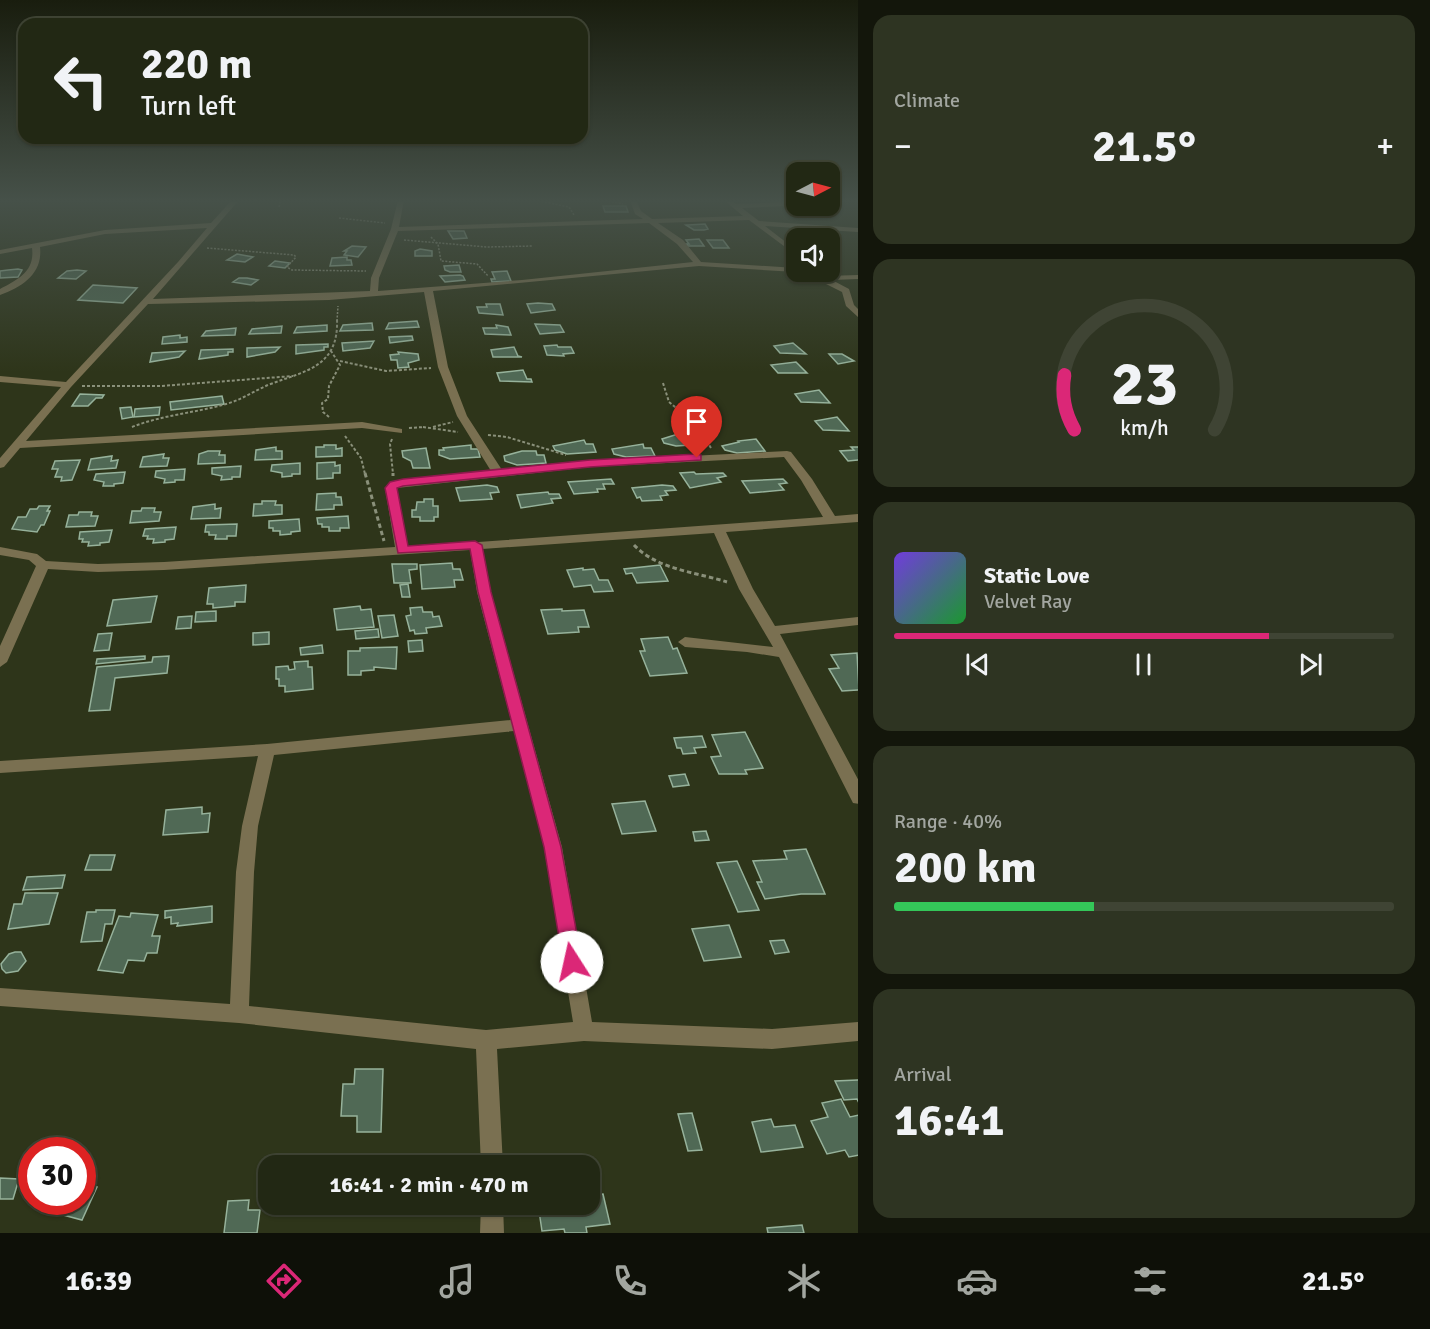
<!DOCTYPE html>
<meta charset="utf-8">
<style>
body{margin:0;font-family:Signika,sans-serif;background:#2e3422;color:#f1f3f6;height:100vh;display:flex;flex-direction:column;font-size:22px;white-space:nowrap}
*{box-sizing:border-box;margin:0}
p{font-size:20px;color:#a2a6a0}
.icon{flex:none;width:33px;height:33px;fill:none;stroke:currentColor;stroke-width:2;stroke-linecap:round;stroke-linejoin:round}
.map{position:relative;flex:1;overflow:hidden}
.panel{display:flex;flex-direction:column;gap:15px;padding:15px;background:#13160b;width:572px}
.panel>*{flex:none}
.banner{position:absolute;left:18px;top:18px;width:570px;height:126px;border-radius:18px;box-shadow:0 2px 4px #0004,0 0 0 2px #3f4434;background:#222814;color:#f1f3f6;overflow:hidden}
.needle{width:39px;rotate:84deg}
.tools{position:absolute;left:786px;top:162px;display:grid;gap:12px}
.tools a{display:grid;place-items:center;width:54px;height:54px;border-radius:12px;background:#222814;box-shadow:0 2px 4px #0004,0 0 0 2px #3f4434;font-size:30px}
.speed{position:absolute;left:18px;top:1137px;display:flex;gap:12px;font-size:30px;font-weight:700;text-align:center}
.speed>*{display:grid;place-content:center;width:78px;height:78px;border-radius:50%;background:#222814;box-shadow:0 2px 4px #0004,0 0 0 2px #3f4434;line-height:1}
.speed .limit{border:9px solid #d22;background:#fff;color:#111}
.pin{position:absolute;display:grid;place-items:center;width:51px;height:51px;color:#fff;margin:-62px -26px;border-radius:50% 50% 50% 0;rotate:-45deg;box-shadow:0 0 6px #0007}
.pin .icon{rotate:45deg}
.me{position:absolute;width:66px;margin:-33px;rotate:350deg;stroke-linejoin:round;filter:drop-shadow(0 0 4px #0008)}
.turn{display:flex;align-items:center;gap:21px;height:126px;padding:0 24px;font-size:27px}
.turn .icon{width:78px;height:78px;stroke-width:2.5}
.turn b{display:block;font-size:42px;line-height:51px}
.big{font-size:45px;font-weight:700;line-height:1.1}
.panel .card{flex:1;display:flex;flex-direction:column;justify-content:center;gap:9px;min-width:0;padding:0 21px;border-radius:18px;background:#2e3422}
.panel .dial{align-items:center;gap:0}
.dial svg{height:156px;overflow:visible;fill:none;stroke:#3f4434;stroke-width:7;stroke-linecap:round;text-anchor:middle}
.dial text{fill:#f1f3f6;stroke:none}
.song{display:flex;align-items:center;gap:18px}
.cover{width:72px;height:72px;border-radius:9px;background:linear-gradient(135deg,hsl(260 70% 55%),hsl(130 70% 35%))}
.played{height:6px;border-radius:3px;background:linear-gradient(90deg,#db2777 75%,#3f4434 75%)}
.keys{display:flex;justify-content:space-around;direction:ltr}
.heat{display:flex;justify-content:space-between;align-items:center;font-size:33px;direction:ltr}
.charge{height:9px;border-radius:4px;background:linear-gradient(90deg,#34c759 40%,#3f4434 0)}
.trip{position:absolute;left:258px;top:1155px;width:342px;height:60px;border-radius:18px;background:#222814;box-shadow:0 2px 4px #0004,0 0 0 2px #3f4434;font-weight:700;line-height:60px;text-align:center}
.menu{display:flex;height:96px;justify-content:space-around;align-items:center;background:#0e1008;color:#a2a6a0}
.menu .icon{width:42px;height:42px}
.menu .selected{color:#db2777}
.menu b{font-size:27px;color:#f1f3f6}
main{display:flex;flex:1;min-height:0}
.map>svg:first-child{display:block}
</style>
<main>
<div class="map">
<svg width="859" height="1233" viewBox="0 0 859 1233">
<rect width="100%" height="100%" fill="#2e351a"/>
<g fill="#506955" stroke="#96b29b" stroke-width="1.5">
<path d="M603 206H626L628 212H605Z"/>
<path d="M705 224 708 229 704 230H694L686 225Z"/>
<path d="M448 231H464L467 238 453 239Z"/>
<path d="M699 239 704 246H688L686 244H689L686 240Z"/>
<path d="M707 240H723L729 248H713Z"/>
<path d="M352 246 366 247 358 257 344 255 347 251H344Z"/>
<path d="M420 249 432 251V256H415V251Z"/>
<path d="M237 254 253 257 245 262 227 260Z"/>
<path d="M347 257V260H351L352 265 330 266 332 258Z"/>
<path d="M275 261 290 263 285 268 269 266Z"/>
<path d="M459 265 461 272H450L445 270 444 266Z"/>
<path d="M8 270 18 269 22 270 18 277 0 278V271Z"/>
<path d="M67 271 77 270 86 271 76 279 58 278Z"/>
<path d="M507 271 511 281 492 282 491 279H495L492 272Z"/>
<path d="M460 275 463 276 465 280 445 282 440 276Z"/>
<path d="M239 278H247L258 280 251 285 233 282Z"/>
<path d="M93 285 137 288 123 303 78 300Z"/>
<path d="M538 303 552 304 555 310 531 313 527 304Z"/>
<path d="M486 304H500L503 315 479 313 477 307H487Z"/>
<path d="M417 321 419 327 386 329 389 323Z"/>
<path d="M372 323 373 330 340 331 343 325Z"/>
<path d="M535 324 560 325 564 332 540 334Z"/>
<path d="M327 325V331L294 333 297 327Z"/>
<path d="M496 325 508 327 511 335 485 334 483 328H497Z"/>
<path d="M282 326 281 333 249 334 252 329Z"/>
<path d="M236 328 235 335 202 336 206 331Z"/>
<path d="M180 335V338L187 337V342L162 344 163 337Z"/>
<path d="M412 336 413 340 390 343 389 337Z"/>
<path d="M374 341 370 348 343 351 342 343Z"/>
<path d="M793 343 806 354 780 353 774 346Z"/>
<path d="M328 344V347H324V350L296 354V345Z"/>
<path d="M557 345 558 347H571L574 353 563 354 564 356 547 355 544 346Z"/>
<path d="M280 347 275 352 247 357V348Z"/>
<path d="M514 347 518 356 522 357H493L491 350Z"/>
<path d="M233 349V352H228V355L199 359 201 350Z"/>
<path d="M185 351 179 357 150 362 152 353Z"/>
<path d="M398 352 418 354 419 360 408 363 409 367 398 368 397 360H391L390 355 399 354Z"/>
<path d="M829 354H842L854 361 838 364Z"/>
<path d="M796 362 807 373H778L771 365Z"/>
<path d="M523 370 527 379H531L532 382 500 381 497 373Z"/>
<path d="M819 390 830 403 801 402 795 394Z"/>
<path d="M80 394 104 395 102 398H96L88 406H72Z"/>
<path d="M222 396 224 404 171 410 170 402Z"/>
<path d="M131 407 133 417 122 419 120 408Z"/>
<path d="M160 407 159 415 134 417 135 409Z"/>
<path d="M837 417 849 431 823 430 815 421Z"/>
<path d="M698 433 705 444 676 446 664 443 662 439 678 434Z"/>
<path d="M756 439 765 451 737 453 725 450 722 446 739 442 738 441Z"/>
<path d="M584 440 586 444H593L596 452 567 454 555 450 553 446Z"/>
<path d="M643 444 644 448H651L655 456 626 457 614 454 612 449Z"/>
<path d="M324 445H336V449L342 448V456L316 457V447H324Z"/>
<path d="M471 445V449H478L480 457 450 459 439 455V450H444L443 448Z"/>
<path d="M276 447V451H282V459L255 460 256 450Z"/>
<path d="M851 447H859V460L848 461 840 451 854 450Z"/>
<path d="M426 448 430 468H413L411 461 403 457 402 451Z"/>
<path d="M208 451H220L219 455H225V463L198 464 199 454Z"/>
<path d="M522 451H536L537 455H544L546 463 517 465 505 461 504 456Z"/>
<path d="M164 454 163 458H169L167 466 140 467 143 457Z"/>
<path d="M112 456 111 461 118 460 116 468 88 470 91 459Z"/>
<path d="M80 460 72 480 61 481 62 477H55L58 469H52L55 461Z"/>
<path d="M335 462V466L340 465V473H333V478L317 479V463Z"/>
<path d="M300 463V474H292V476L282 477V473L271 471 272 465Z"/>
<path d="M241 466 240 477H232V479L221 480 222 476 212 474V468Z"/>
<path d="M185 469 184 480H175V482L164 483 165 479 155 477 156 471Z"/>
<path d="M125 472 123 483 114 484V486H103L104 482 94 480 96 474Z"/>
<path d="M694 472 696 474 723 473 726 476 717 478 721 482 690 488 680 473Z"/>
<path d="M611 479 614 484H603L605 489H597L598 492 574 494 568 482Z"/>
<path d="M783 479 787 483 779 484 784 490 750 493 742 481Z"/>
<path d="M487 485 497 487 499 492 490 493 492 499 460 501 456 488Z"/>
<path d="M662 485 673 486 676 490 665 491 668 495 660 496 662 500 642 501 640 497 637 498 632 488Z"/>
<path d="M548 492 549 494H559L561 498 551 499 553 503 521 508 517 495Z"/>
<path d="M336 493V497H341L342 505H334V509L316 510 317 494Z"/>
<path d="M424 499H433V506H438V517H434V521H420V517H412V510H416L417 502H424Z"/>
<path d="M262 501H276L275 505H282V514L253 516 254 504H262Z"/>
<path d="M215 504V509L221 508 220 518 191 519 193 507Z"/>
<path d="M39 506H50L47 511H50L44 525H41L37 532 12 529 18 517H26L30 509H37Z"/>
<path d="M142 508H155L154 512H161L159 521 130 523 132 511H141Z"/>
<path d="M79 512H92L91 516H98L95 526 66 527 69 515H78Z"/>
<path d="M348 516 349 528H340V531H329V527H322V524H318L317 518Z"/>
<path d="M299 519 300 531 291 532V534L280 535V531H273V528H269V521Z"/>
<path d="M237 524 236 536H227V539H215L216 535H209V532H205L206 525Z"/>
<path d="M176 527 174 539 165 540V542L153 543 154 539H147L148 536H143L145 529Z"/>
<path d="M112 530 109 542 100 543V545L88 546 89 542H82L83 539H79L80 532Z"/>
<path d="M452 563 453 569H460L463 580H454L455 587 422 589 420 565Z"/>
<path d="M392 564H417V569L409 570 411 583H394Z"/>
<path d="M660 565 668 581 637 583 632 573 626 574 624 569Z"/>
<path d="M583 568V570L594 569 599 580H608L613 591 594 592 591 585 574 587 567 570Z"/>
<path d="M408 584 410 597H402L400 585Z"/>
<path d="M246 585 245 602H235V606L213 608V604H207L209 588Z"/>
<path d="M157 596 151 622 107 626 113 600Z"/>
<path d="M360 606 361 610 371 609 374 627 337 630 334 609Z"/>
<path d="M422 607 423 612H432L433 617 439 616 442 626 426 628 427 633 415 634 414 630 410 631 406 616 411 615 410 608Z"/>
<path d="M562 609V611L584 610 589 627H578L579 632 548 634 541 610Z"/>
<path d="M216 611V621L195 622 196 612Z"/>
<path d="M394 615 398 636 382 638 378 616Z"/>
<path d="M192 616 191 628 176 629 178 617Z"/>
<path d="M378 629 379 637 356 639 355 631Z"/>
<path d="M269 632V644L253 645V633Z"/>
<path d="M112 633 109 650 94 651 98 634Z"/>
<path d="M668 637 673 649 677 648 687 673 650 676 640 651H645L641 639Z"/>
<path d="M422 640 423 651 409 652 408 641Z"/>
<path d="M322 645 323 653 301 655 300 648Z"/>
<path d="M397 647 396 669 374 667V670L361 671V675H348V651H360V648Z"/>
<path d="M857 653 859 690 842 691 829 669 839 668 831 655Z"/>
<path d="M145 656V659L96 664 97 659Z"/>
<path d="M169 656 167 673 115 678 110 710 89 711 97 667 152 662 153 657Z"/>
<path d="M308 661V667H312L313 689 285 692V686H279V679H276V667L288 666 289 670 295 669 294 662Z"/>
<path d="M745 732 763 768 745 770 747 774H719L711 757 721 756 712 735Z"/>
<path d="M702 736 706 747 694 748 696 753 683 754 681 748H677L674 738Z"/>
<path d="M685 774 689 785 673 787 669 776Z"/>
<path d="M645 801 656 831 622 834 612 804Z"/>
<path d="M202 807V814L210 813 208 832 163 835 166 810Z"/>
<path d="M706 831 709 840 695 841 693 832Z"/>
<path d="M806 849 825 894H801L765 899 757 882H762L753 861 787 859 784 851Z"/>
<path d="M90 855H115L111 870H85Z"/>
<path d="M737 861 759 910 738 912 717 863Z"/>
<path d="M65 875 62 888 23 890 27 877Z"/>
<path d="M25 893H58L49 924 8 929 14 904H22Z"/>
<path d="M212 906V922L177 926 178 923 171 924V917L165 918V911Z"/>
<path d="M96 910H115L112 924H105L102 941 81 942 87 912H96Z"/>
<path d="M131 913 158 915 152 936H160L157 953H147L144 961 128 960 123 973 98 970 119 916 130 917Z"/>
<path d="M729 925 741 957 704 961 692 929Z"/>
<path d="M784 940 789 952 775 954 770 941Z"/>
<path d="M15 952H21L26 961 18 971 6 973 2 969 1 964 9 954Z"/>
<path d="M355 1069H383L381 1132H357V1116H341L343 1084H354Z"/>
<path d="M859 1080V1103L857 1099 844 1100 835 1081Z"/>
<path d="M841 1099 850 1117 859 1115V1155L849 1157 845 1150 827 1154 811 1121 828 1117 822 1103Z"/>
<path d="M692 1113 702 1150 688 1151 678 1114Z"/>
<path d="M771 1119 774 1127 795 1125 803 1147 761 1152 752 1122Z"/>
<path d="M525 1155 527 1166H509L507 1157Z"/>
<path d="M0 1178 19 1179 13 1199H0Z"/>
<path d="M82 1183 97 1187 82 1220 48 1211 52 1202H82Z"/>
<path d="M603 1194 610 1224 586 1227 587 1233H565L564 1229 542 1231 538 1204H590V1195Z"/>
<path d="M249 1200 248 1210H260L257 1233H224L228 1201Z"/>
<path d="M802 1225 804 1233H768L767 1228Z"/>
</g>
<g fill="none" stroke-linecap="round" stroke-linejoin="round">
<g stroke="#8a907a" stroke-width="1.5" stroke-dasharray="2 1.5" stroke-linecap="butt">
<path d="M535 200 569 207 574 215"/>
<path d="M605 200 623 204"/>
<path d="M279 207 281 200"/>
<path d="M339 218 385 223"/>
<path d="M431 237 438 244 441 261 477 264 488 276"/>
<path d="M404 240 487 247 532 246"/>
<path d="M207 248 294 255 296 257 287 267 292 270 366 271"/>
<path d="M337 321 338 306"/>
</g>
<g stroke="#8a907a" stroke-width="2" stroke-dasharray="3 2" stroke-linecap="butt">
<path d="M340 361 386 371 431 368"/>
<path d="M663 383 669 402 697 425 711 448"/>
<path d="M82 386H161L293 376"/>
<path d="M329 417 323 412 322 403 328 399 329 386 340 365 331 351"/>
<path d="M132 427C162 415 195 413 226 404 241 400 254 391 268 385 304 371 339 368 337 319"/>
<path d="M423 427 458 432"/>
<path d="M433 427 453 422"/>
<path d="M409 428 424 427"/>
<path d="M488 435 507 437 566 455"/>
<path d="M345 436 361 458 365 474"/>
<path d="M392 439 390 444 393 474"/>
</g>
<g stroke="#8a907a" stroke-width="3" stroke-dasharray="4.5 3" stroke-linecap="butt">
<path d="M365 473 384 541"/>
<path d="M393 473V476"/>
<path d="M634 545C658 570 696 572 727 582"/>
</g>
<g fill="#7a7051" fill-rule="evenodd">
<path d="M232 200H239L153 299 370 291 371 278 391 229 398 200H404L399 227 643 219 635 214 630 200H636L641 211 652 219 743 216 724 200H731L736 204 787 202V200H793V204L787 206 742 208 759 221 859 228V232L765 226 796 250V255L749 220 658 223 683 240 701 262 796 268V272H799H796L699 266 433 291 448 367 467 416 502 470 590 461 787 451 791 452 812 479 835 516 859 514V522L726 532 753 589 775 626 859 617V625L780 634 859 781V804L853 803 779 657 747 652 685 647 678 642 685 637 773 647 739 589 714 533 482 549 491 592 562 847 592 1022 772 1029 859 1022V1041L772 1049 584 1041 497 1049 503 1166H481L476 1049 239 1023 0 1006V988L230 1004 236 872 242 826 258 756 0 773V761L267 744 511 720 477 592 470 550 164 570 98 572 48 569 7 662 0 667V646L36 566 29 560 0 555V547L37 554 46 561 98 564 164 562 395 547 385 488 390 482 491 471 457 416 438 367 424 292 329 300 148 304 71 387 26 441 362 422 402 429V433L362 428 20 448 4 467 0 468V458L61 387 0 382V376L66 382 178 262 207 228 105 234 40 247C43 273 23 287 0 295V289C19 279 35 271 32 248L0 254V250L105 230 211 223ZM649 223 677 244 693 262 522 280 378 291 379 278 398 231ZM784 457 801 480 823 517 408 547 397 488 590 467ZM514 731 544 847 573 1022 486 1030 249 1006 254 872 258 826 274 755Z"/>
<path d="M813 272H821L826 276 859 275V279L832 280 849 289 854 305 859 310V318L846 306 842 292 826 284Z"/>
<path d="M481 1204H503L504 1233H480Z"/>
</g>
</g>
<linearGradient id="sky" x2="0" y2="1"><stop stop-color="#191d0e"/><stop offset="0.54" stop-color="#465149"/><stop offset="1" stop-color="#465149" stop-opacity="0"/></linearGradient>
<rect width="859" height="372" fill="url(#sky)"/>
<path fill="#db2777" stroke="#8e194d" stroke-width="1.5" d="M697 454 701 455V460L590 467 403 486 397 488 408 546 475 541 482 545 491 592 561 847 582 962 579 968 572 971 566 968 563 962 544 847 478 592 470 549 398 553 385 488 390 482 403 479 590 460Z"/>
</svg>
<div class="tools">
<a><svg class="needle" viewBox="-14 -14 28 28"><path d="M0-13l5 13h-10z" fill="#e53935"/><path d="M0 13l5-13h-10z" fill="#a2a6a0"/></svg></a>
<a><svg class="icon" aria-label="sound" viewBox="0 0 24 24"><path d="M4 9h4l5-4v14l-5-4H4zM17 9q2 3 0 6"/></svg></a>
</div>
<div class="speed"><div class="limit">30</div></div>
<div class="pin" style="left:697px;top:458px;background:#d93025"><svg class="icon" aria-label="arrive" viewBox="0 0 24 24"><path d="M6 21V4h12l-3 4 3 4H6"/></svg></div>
<svg class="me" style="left:572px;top:962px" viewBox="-20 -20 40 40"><circle r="19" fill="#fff"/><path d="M0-13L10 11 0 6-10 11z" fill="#db2777"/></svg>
<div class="trip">16:41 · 2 min · 470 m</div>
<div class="banner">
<div class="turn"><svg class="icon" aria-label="left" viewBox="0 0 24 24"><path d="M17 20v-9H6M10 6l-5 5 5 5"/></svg><div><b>220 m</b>Turn left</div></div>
</div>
</div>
<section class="panel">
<div class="card"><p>Climate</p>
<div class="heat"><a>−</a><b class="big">21.5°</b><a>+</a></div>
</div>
<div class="card dial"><svg viewBox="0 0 100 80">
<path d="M14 69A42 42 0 1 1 86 69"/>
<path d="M14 69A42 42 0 0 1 9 41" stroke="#db2777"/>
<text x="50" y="56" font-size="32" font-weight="700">23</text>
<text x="50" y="72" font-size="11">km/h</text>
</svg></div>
<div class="card">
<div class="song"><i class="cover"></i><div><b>Static Love</b><p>Velvet Ray</p></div></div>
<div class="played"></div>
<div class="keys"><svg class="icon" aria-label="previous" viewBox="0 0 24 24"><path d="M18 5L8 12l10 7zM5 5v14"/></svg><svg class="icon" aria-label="pause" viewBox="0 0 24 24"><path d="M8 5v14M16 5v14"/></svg><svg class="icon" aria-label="next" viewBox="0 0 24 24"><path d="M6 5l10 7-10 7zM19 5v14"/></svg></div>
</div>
<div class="card"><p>Range · 40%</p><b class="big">200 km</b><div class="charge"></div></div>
<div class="card"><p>Arrival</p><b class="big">16:41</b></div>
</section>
</main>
<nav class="menu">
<b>16:39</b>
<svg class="icon selected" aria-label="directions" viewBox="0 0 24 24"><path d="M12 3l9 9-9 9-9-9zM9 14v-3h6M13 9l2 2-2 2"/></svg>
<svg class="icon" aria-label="music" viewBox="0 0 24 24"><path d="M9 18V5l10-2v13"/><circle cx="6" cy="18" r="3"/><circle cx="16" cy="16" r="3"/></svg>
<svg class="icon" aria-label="phone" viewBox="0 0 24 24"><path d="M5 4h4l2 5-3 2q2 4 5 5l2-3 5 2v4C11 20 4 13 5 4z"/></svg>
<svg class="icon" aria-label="climate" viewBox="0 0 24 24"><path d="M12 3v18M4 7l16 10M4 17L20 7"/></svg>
<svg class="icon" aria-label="car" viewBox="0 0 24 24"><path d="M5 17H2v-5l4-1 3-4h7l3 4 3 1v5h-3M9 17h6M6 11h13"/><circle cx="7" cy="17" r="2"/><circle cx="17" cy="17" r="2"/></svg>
<svg class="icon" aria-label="filters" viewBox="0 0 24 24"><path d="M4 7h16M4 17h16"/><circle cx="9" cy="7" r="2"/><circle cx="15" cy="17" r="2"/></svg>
<b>21.5°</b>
</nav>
